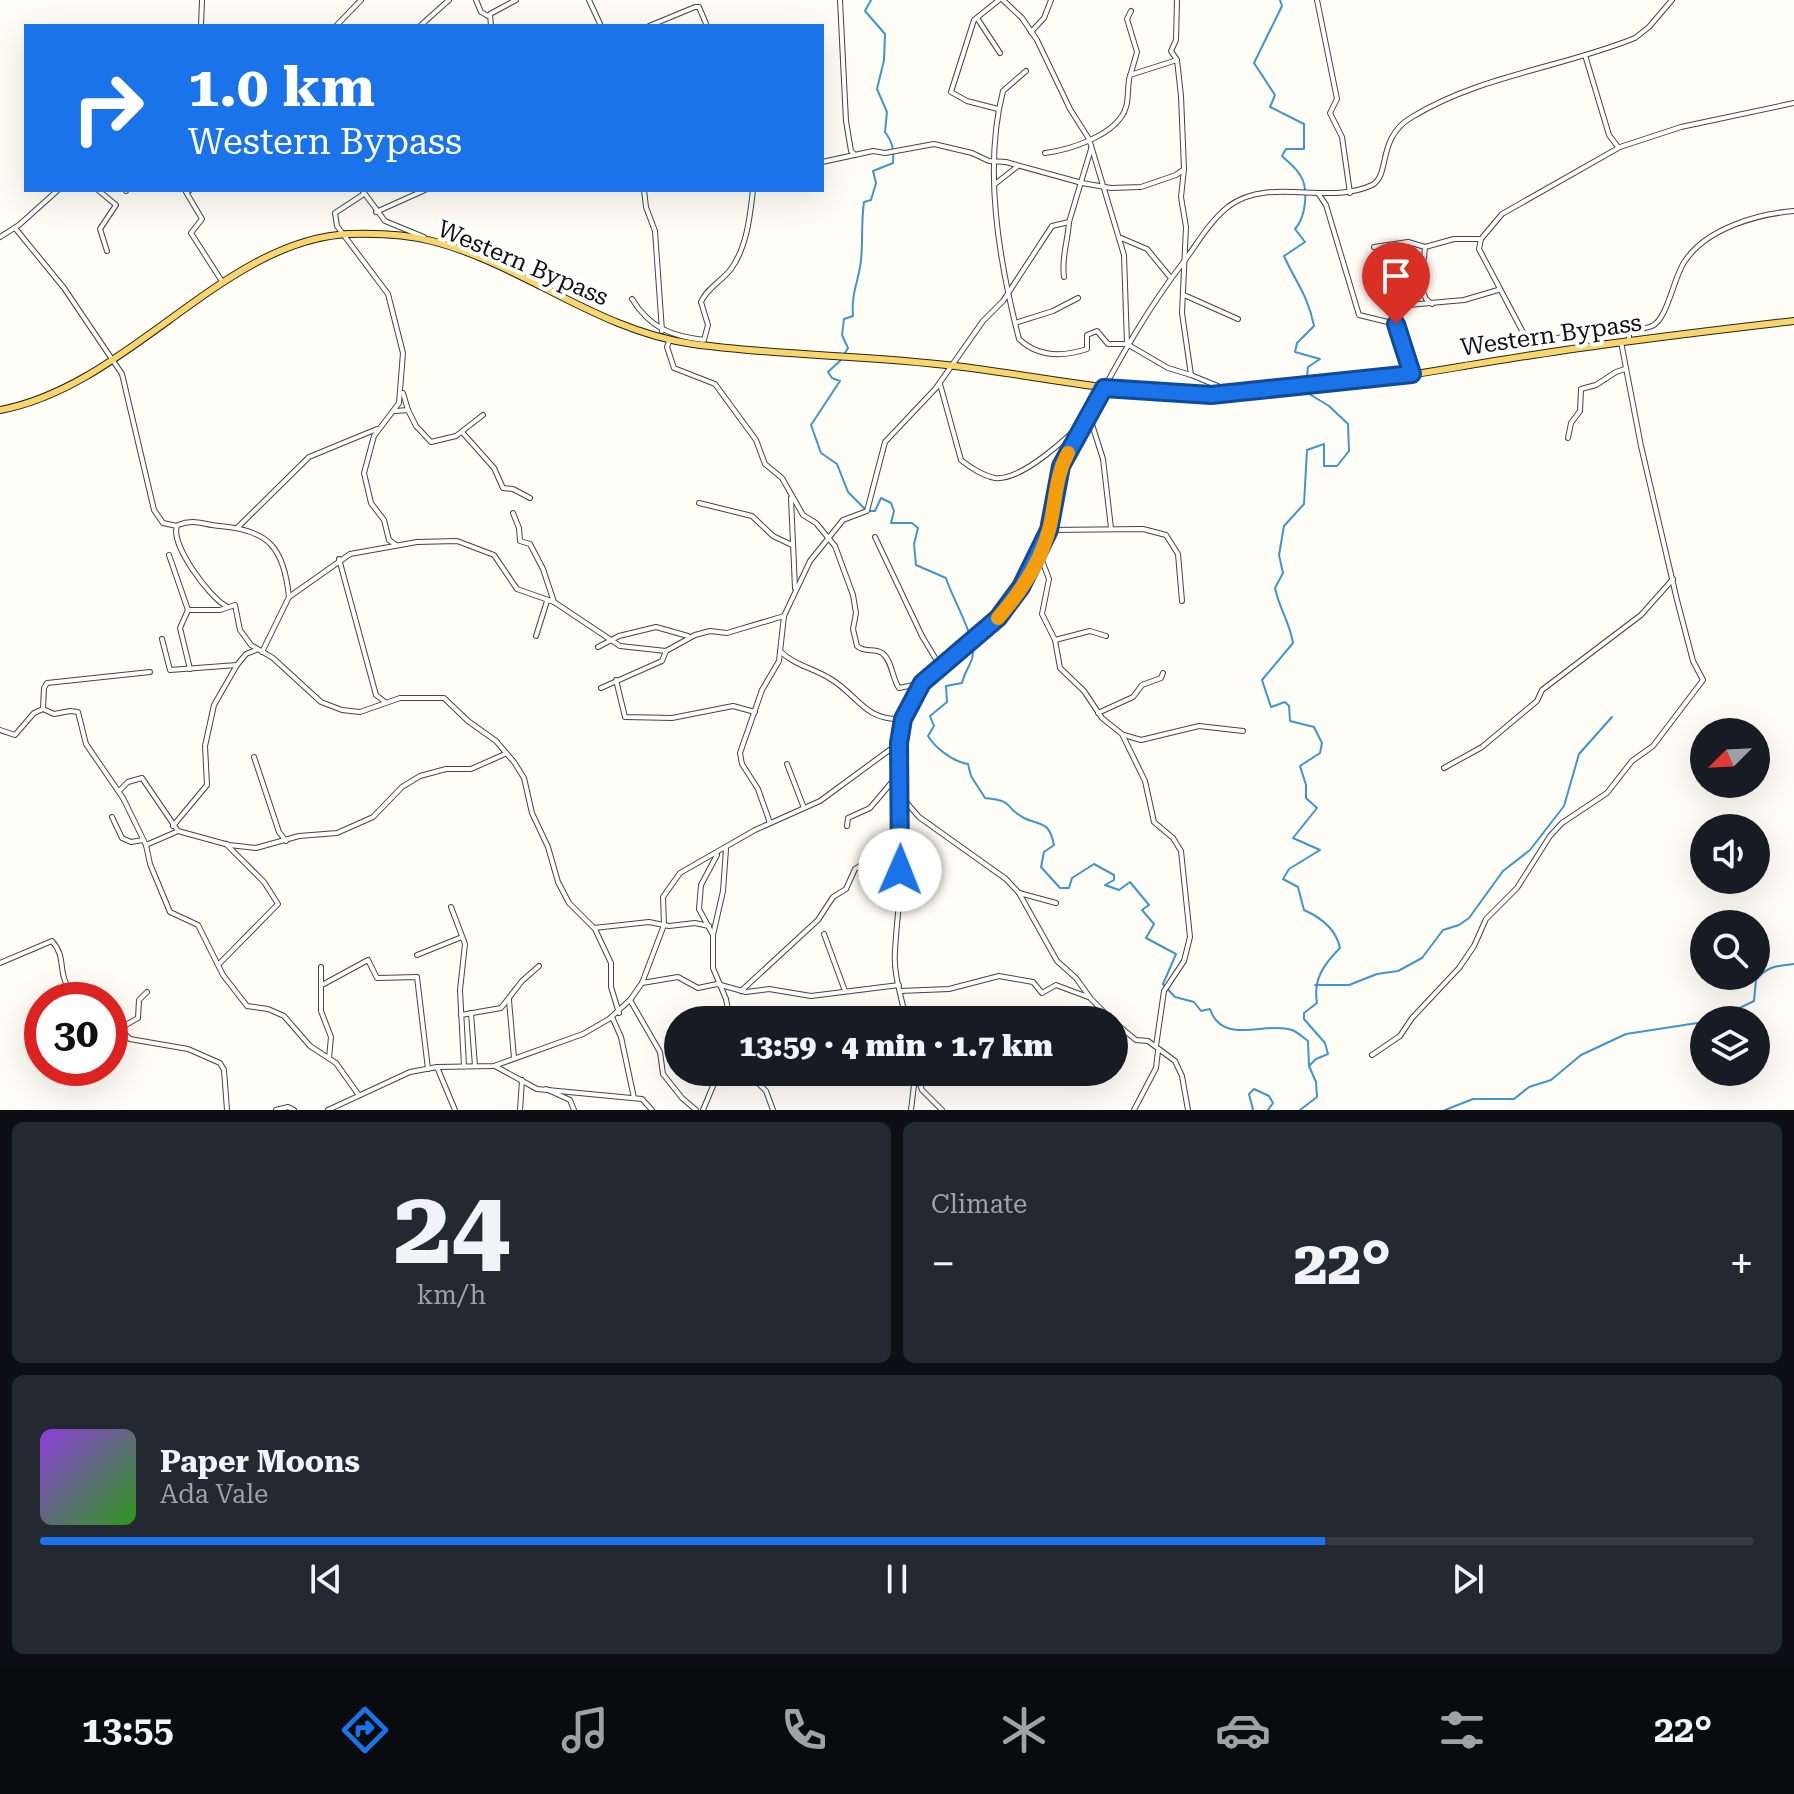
<!DOCTYPE html>
<meta charset="utf-8">
<style>
body{margin:0;font-family:"Roboto Serif",serif;background:#242831;color:#f1f3f6;height:100vh;display:flex;flex-direction:column;font-size:30px;white-space:nowrap}
*{box-sizing:border-box;margin:0}
p{font-size:26px;color:#9ea1a6}
.icon{flex:none;width:44px;height:44px;fill:none;stroke:currentColor;stroke-width:2;stroke-linecap:round;stroke-linejoin:round}
.map{position:relative;height:1110px;overflow:hidden}
.drawer{display:flex;flex-direction:column;gap:12px;padding:12px;background:#0d0f14;flex:1}
.drawer>*{flex:none}
.banner{position:absolute;left:24px;top:24px;width:800px;height:168px;border-radius:0px;box-shadow:0 8px 32px #0002;background:#1a73e8;color:#fff;overflow:hidden}
.needle{width:52px;rotate:246deg}
.buttons{position:absolute;left:1690px;top:718px;display:grid;gap:16px}
.buttons a{display:grid;place-items:center;width:80px;height:80px;border-radius:50%;background:#171b24;box-shadow:0 8px 32px #0002;font-size:40px}
.speed{position:absolute;left:24px;top:982px;display:flex;gap:16px;font-size:40px;font-weight:700;text-align:center}
.speed>*{display:grid;place-content:center;width:104px;height:104px;border-radius:50%;background:#171b24;box-shadow:0 8px 32px #0002;line-height:1}
.speed .limit{border:12px solid #d22;background:#fff;color:#111}
.pin{position:absolute;display:grid;place-items:center;width:68px;height:68px;color:#fff;margin:-82px -34px;border-radius:50% 50% 50% 0;rotate:-45deg;box-shadow:0 0 8px #0007}
.pin .icon{rotate:45deg}
.me{position:absolute;width:88px;margin:-44px;rotate:1deg;stroke-linejoin:round;filter:drop-shadow(0 0 6px #0008)}
.turn{display:flex;align-items:center;gap:28px;height:168px;padding:0 32px;font-size:36px}
.turn .icon{width:104px;height:104px;stroke-width:2.5}
.turn b{display:block;font-size:56px;line-height:68px}
.big{font-size:60px;font-weight:800;line-height:1.1}
.drawer .tile{flex:1;display:flex;flex-direction:column;justify-content:center;gap:12px;min-width:0;padding:0 28px;border-radius:12px;background:#242831}
.drawer .dial{align-items:center;gap:0}
.dial b{font-size:104px;line-height:1}
.song{display:flex;align-items:center;gap:24px}
.cover{width:96px;height:96px;border-radius:12px;background:linear-gradient(135deg,hsl(270 70% 55%),hsl(110 70% 35%))}
.played{height:8px;border-radius:4px;background:linear-gradient(90deg,#1a73e8 75%,#363941 75%)}
.keys{display:flex;justify-content:space-around;direction:ltr}
.heat{display:flex;justify-content:space-between;align-items:center;font-size:44px;direction:ltr}
.drawer .tiles{flex:1;display:grid;gap:12px;grid-template-columns:1fr 1fr}
.tile:last-child{grid-column:span 2}
.trip{position:absolute;left:664px;top:1006px;width:464px;height:80px;border-radius:40px;background:#171b24;box-shadow:0 8px 32px #0002;font-weight:800;line-height:80px;text-align:center}
.tabs{display:flex;height:128px;justify-content:space-around;align-items:center;background:#090b0e;color:#9ea1a6}
.tabs .icon{width:56px;height:56px}
.tabs .active{color:#1a73e8}
.tabs b{font-size:36px;color:#f1f3f6}
.map>svg:first-child{display:block}
</style>
<div class="map">
<svg width="1794" height="1110" viewBox="0 0 1794 1110">
<rect width="100%" height="100%" fill="#fffdf5"/>
<g fill="none" stroke-linecap="round" stroke-linejoin="round">
<g stroke="#3f96cf" stroke-width="2">
<path d="M1280 0 1282 6 1254 63 1275 95 1270 107 1304 124V149H1286L1282 156C1288 162 1296 168 1300 175 1309 188 1306 217 1295 229L1305 242 1284 256C1296 283 1308 295 1314 326L1297 343 1295 352 1320 359 1308 367 1306 386"/>
<path d="M845 353 848 348 842 335 844 319 853 316C851 292 859 281 861 260 863 241 861 222 864 202L871 200 876 183 873 171 893 163C894 150 893 143 885 132L887 112 877 89 884 60 885 34 865 11 871 0"/>
<path d="M842 359 828 372 832 378 840 381 811 425 821 453 837 464 848 492 867 511H875L881 498 891 503 894 511 891 523H912L918 528 914 544 916 565 946 578C952 599 978 639 972 659 969 667 964 674 962 683L946 686 947 702 930 716 934 726 928 736C936 749 954 762 968 764L971 776 985 798C1016 801 1003 807 1024 818 1040 826 1049 820 1054 845L1044 852 1041 867 1060 888H1069L1072 878 1094 864 1114 875V880L1105 885 1119 890 1130 882 1149 905 1142 910 1154 924 1146 938 1176 954 1163 984 1175 997 1194 1002 1201 1011 1210 1009C1222 1046 1266 1021 1292 1030 1297 1032 1303 1037 1308 1041L1309 1066"/>
<path d="M1315 985H1349L1377 974 1398 971 1422 958 1443 930 1459 925 1469 918 1503 871 1530 850 1564 806 1579 754 1612 717"/>
<path d="M1715 1020 1754 1001 1756 980C1767 966 1777 966 1794 964"/>
<path d="M1253 1110 1249 1094 1254 1089 1269 1096 1273 1103 1268 1110"/>
<path d="M1300 1110 1317 1097 1316 1082 1309 1066 1316 1059 1328 1054 1325 1043 1304 1019V1013L1317 1003C1313 980 1323 965 1340 948 1336 929 1322 918 1304 910L1298 887 1283 879 1289 869 1320 850 1293 838 1317 808 1306 798V785L1300 766 1320 753 1322 743 1314 727 1290 721 1289 706 1285 702 1271 707 1262 680 1293 643C1290 623 1279 608 1275 588L1283 573 1279 555 1284 526 1304 504 1307 450 1324 444V466H1337L1349 451 1348 424 1329 406 1306 392"/>
<path d="M1445 1110 1473 1099H1514L1529 1087 1551 1080 1581 1055 1626 1034 1704 1022"/>
</g>
<defs>
<g id="minor">
<path d="M476 0 481 12 488 16"/>
<path d="M589 0 601 26"/>
<path d="M840 0 846 121 851 151 855 155"/>
<path d="M1003 0 1022 18 1037 40 1070 109 1089 139 1124 255 1127 344"/>
<path d="M1317 0 1337 99 1330 113 1342 137 1350 193"/>
<path d="M977 18 1000 53"/>
<path d="M201 26 202 0"/>
<path d="M336 26 361 0"/>
<path d="M420 26 449 0"/>
<path d="M491 26 490 14 516 0"/>
<path d="M649 26 695 7H699L707 26"/>
<path d="M1031 32 1044 18 1051 0"/>
<path d="M1585 55 1609 135 1618 147"/>
<path d="M1026 71 1003 91C983 169 999 261 1019 339 1038 357 1063 357 1087 349V335L1097 331 1108 344H1127L1168 368 1191 375 1182 313 1186 227 1181 197 1184 169 1181 96 1177 60 1171 51 1176 40 1177 0"/>
<path d="M1131 73 1137 52 1127 19 1131 11"/>
<path d="M998 109 967 101 951 92 974 20 999 0"/>
<path d="M1045 153C1069 150 1118 135 1126 107 1129 97 1127 86 1130 75L1177 60"/>
<path d="M822 162 873 151 885 153 934 144 972 153 989 161 1006 162 1082 183 1111 188 1141 187 1176 175 1183 170"/>
<path d="M995 184 1018 166"/>
<path d="M98 190 116 205 100 229 107 251"/>
<path d="M190 190 186 192 202 219 191 233 223 283"/>
<path d="M362 190 385 221 424 237"/>
<path d="M644 190 646 207 655 231 662 331"/>
<path d="M126 191V190"/>
<path d="M1318 193 1326 205 1359 315 1396 324 1412 374"/>
<path d="M364 194 335 213 337 226 388 294 403 353 399 403 374 436 364 473 371 503 384 520 389 540 396 545"/>
<path d="M376 212 425 190"/>
<path d="M15 228 64 288 122 374 154 510 163 523 177 526C170 544 209 597 226 606"/>
<path d="M0 237 19 225 58 190"/>
<path d="M1121 238 1147 249 1170 277"/>
<path d="M1374 247 1408 242 1425 247 1424 258 1415 274 1426 299 1432 304"/>
<path d="M1425 247 1454 239H1481"/>
<path d="M1064 277C1061 258 1068 241 1069 222"/>
<path d="M1184 295 1238 319"/>
<path d="M1403 297 1408 305 1464 300 1498 290"/>
<path d="M632 299C650 328 671 336 704 340L708 325 701 302C707 288 722 281 731 269 747 247 750 216 753 190"/>
<path d="M1015 323 1053 311 1078 298"/>
<path d="M1629 332 1616 330 1534 341 1526 338 1479 249 1481 239 1502 214 1620 147 1681 127 1794 103"/>
<path d="M670 339 667 347 674 368 715 384 756 440 765 464 782 478 803 515 816 523 835 546 853 595 856 613 853 629 857 646C865 653 874 648 882 653 892 660 892 678 899 688L919 684"/>
<path d="M1629 341V332C1636 329 1645 329 1652 326 1668 319 1674 275 1685 261 1707 228 1758 214 1794 211"/>
<path d="M1191 375 1218 386"/>
<path d="M940 384 961 460C969 467 984 476 995 478 1023 481 1072 434 1089 415L1103 459 1111 528"/>
<path d="M403 393 408 410"/>
<path d="M396 411 408 410 416 426 431 442 456 436 483 415"/>
<path d="M462 432 494 468 503 488 513 489 530 498"/>
<path d="M1568 438 1571 423 1580 411 1581 389 1596 385 1616 372 1625 369"/>
<path d="M791 498 795 588"/>
<path d="M699 503 752 516 773 536 792 545"/>
<path d="M513 513 519 528 520 541 530 544 543 569 554 602"/>
<path d="M178 525C195 518 203 525 220 526 269 530 284 548 289 597"/>
<path d="M238 527 309 457 377 429"/>
<path d="M1049 530 1143 529 1166 535 1178 554 1182 601"/>
<path d="M875 537 922 636 940 666"/>
<path d="M169 555 188 610H220L235 605 240 630 251 645 273 658 321 702 342 710 360 712 400 698H444L468 721 496 741 514 762 524 778 532 813 548 847 558 882 569 903 594 928 649 922 669 926 695 923 709 926"/>
<path d="M1040 555 1049 579 1042 614 1055 640 1060 668 1084 691 1102 718 1122 734 1145 781 1154 822 1173 838 1181 851 1190 937 1184 961 1164 991 1156 1046"/>
<path d="M339 559 376 695 385 702"/>
<path d="M188 610 180 628 190 669"/>
<path d="M536 636 547 601"/>
<path d="M162 639 170 670 237 665"/>
<path d="M1055 640 1090 631 1106 636"/>
<path d="M598 647 619 636 656 627 688 636"/>
<path d="M780 651C794 665 813 668 829 678 858 694 863 721 903 719"/>
<path d="M262 652 289 597 350 554 417 542 457 541 494 555 517 589 554 602 620 646 666 651 695 635 710 631 727 633 784 616"/>
<path d="M616 680 625 717 672 718 733 706 755 712"/>
<path d="M601 688 662 661 666 651"/>
<path d="M43 709 54 714 70 711 78 712 86 744 123 798 146 845 150 864 170 912 198 925 223 975 247 1006 268 1009 284 1016 310 1046 336 1063 358 1094"/>
<path d="M43 709 44 688 47 683 150 672"/>
<path d="M1098 713 1133 697 1142 685 1161 678 1163 673"/>
<path d="M0 730 15 735 34 713 43 709"/>
<path d="M1124 735 1141 740 1199 726 1243 731"/>
<path d="M254 757 279 832 286 841"/>
<path d="M787 764 804 808"/>
<path d="M1444 768 1482 747 1537 701 1542 690 1641 615 1673 579"/>
<path d="M119 791 128 782 142 778 178 831 229 845 256 848 299 836 337 833 373 817 402 787 420 776 446 769H471L505 754"/>
<path d="M900 795 919 817 1006 879 1019 893 1057 961 1076 978 1091 999 1112 1020"/>
<path d="M112 817 122 838 131 842 143 840"/>
<path d="M770 823 758 789 742 764 740 753 762 690 779 661 784 616 810 561 843 520 867 511 885 442 936 388 983 321 1003 301 1052 226 1069 222 1091 149"/>
<path d="M173 826 207 785 205 746 214 705 237 665 246 654 256 650"/>
<path d="M847 826 848 818 870 808 897 776"/>
<path d="M146 845 176 832"/>
<path d="M717 855 701 885 699 909 713 935V968L726 999 730 1020"/>
<path d="M1019 893 1056 903"/>
<path d="M451 907 465 944 460 990 464 1066"/>
<path d="M595 929 611 963V987L619 1013"/>
<path d="M824 934 845 991"/>
<path d="M713 935 723 891 726 849"/>
<path d="M417 955 462 937"/>
<path d="M0 963 52 941C70 961 52 977 80 1000"/>
<path d="M219 964 278 904 264 882 226 844"/>
<path d="M321 967V1011L331 1037 329 1058"/>
<path d="M642 983 678 977 698 988 717 984 746 992 769 989 811 996 899 985"/>
<path d="M322 985 368 960 377 978 417 977 428 1069"/>
<path d="M741 991 818 920 833 897 846 889 855 869 902 840"/>
<path d="M900 991 949 989 999 976 1033 982 1042 993 1056 985 1088 997"/>
<path d="M509 1000 514 1058"/>
<path d="M630 1000 660 1052 663 1074 682 1098 696 1110"/>
<path d="M471 1013 475 1066"/>
<path d="M461 1015 501 1008 522 981 539 966"/>
<path d="M612 1017 621 1037 634 1098"/>
<path d="M110 1020 130 1039 188 1049 220 1063 224 1070 227 1110"/>
<path d="M906 1020C902 998 893 974 895 951 897 915 903 876 902 840 900 802 891 758 903 721 922 660 990 640 1021 588 1035 566 1047 543 1052 517 1055 504 1053 489 1057 476 1063 454 1079 434 1090 414 1119 360 1147 309 1185 260 1199 241 1210 221 1229 206 1270 176 1328 206 1372 185 1391 175 1376 138 1412 117 1481 75 1561 68 1635 38L1649 27 1672 0"/>
<path d="M1092 1020 1104 1014"/>
<path d="M1114 1022 1136 1040 1148 1041 1175 1061 1182 1076 1188 1110"/>
<path d="M119 1029 138 1018 139 1000 147 992"/>
<path d="M1372 1055 1400 1036 1412 1018 1459 968 1474 946 1486 919 1517 888 1550 836 1562 823 1607 793 1632 761 1653 746 1703 680 1693 661 1677 600 1641 446 1621 342"/>
<path d="M495 1066 537 1089 642 1099 652 1110"/>
<path d="M437 1067 455 1110"/>
<path d="M747 1072 766 1091 773 1110"/>
<path d="M916 1072 922 1090 942 1110"/>
<path d="M546 1089 570 1100 574 1110"/>
<path d="M276 1110 288 1107 294 1110"/>
<path d="M328 1110 410 1072 437 1067 494 1066 583 1034 609 1019 630 1000 642 983 664 925 663 897 680 873 755 830 820 801 899 743"/>
<path d="M520 1110 522 1080"/>
<path d="M703 1110 713 1086 715 1072"/>
<path d="M911 1110 914 1085 919 1082"/>
<path d="M1134 1110 1156 1068 1158 1051"/>
</g>
<path id="major" d="M0 410C129 386 222 241 348 234 376 233 405 234 432 241 522 264 598 331 693 344 780 356 868 355 955 366 1039 376 1122 395 1207 395 1316 395 1426 371 1533 355 1620 341 1707 331 1794 321"/>
</defs>
<use href="#minor" stroke="#444" stroke-width="6"/>
<use href="#major" stroke="#222" stroke-width="8"/>
<use href="#minor" stroke="#fff" stroke-width="4"/>
<use href="#major" stroke="#f9d66b" stroke-width="6"/>
</g>
<g fill="none" stroke-linecap="round" stroke-linejoin="round">
<defs>
<path id="route" d="M900 870 899 743 903 719 922 683 998 618 1021 587 1049 530 1061 466 1104 388 1211 395 1412 374 1396 324"/>
</defs>
<use href="#route" stroke="#114b97" stroke-width="20"/>
<use href="#route" stroke="#1a73e8" stroke-width="14"/>
<path stroke="#f59e0b" stroke-width="14" d="M998 618C1021 592 1042 559 1050 526 1056 500 1055 477 1068 453"/>
</g>
<g text-anchor="middle" stroke-width="8" stroke-linejoin="round" paint-order="stroke">
<g font-size="24" fill="#111" stroke="#fff">
<text transform="translate(523 263) rotate(23)" y="8">Western Bypass</text>
<text transform="translate(1551 335) rotate(-8)" y="8">Western Bypass</text>
</g>
</g>
</svg>
<div class="buttons">
<a><svg class="needle" viewBox="-14 -14 28 28"><path d="M0-13l5 13h-10z" fill="#e53935"/><path d="M0 13l5-13h-10z" fill="#9ea1a6"/></svg></a>
<a><svg class="icon" aria-label="sound" viewBox="0 0 24 24"><path d="M4 9h4l5-4v14l-5-4H4zM17 9q2 3 0 6"/></svg></a>
<a><svg class="icon" aria-label="search" viewBox="0 0 24 24"><circle cx="10" cy="10" r="6"/><path d="M15 15l6 6"/></svg></a>
<a><svg class="icon" aria-label="layers" viewBox="0 0 24 24"><path d="M12 4l9 5-9 5-9-5zM3 14l9 5 9-5"/></svg></a>
</div>
<div class="speed"><div class="limit">30</div></div>
<div class="pin" style="left:1396px;top:324px;background:#d93025"><svg class="icon" aria-label="arrive" viewBox="0 0 24 24"><path d="M6 21V4h12l-3 4 3 4H6"/></svg></div>
<svg class="me" style="left:900px;top:870px" viewBox="-20 -20 40 40"><circle r="19" fill="#fff"/><path d="M0-13L10 11 0 6-10 11z" fill="#1a73e8"/></svg>
<div class="trip">13:59 · 4 min · 1.7 km</div>
<div class="banner">
<div class="turn"><svg class="icon" aria-label="right" viewBox="0 0 24 24"><path d="M7 20v-9h11M14 6l5 5-5 5"/></svg><div><b>1.0 km</b>Western Bypass</div></div>
</div>
</div>
<section class="drawer">
<div class="tiles">
<div class="tile dial"><b>24</b><p>km/h</p></div>
<div class="tile"><p>Climate</p>
<div class="heat"><a>−</a><b class="big">22°</b><a>+</a></div>
</div>
<div class="tile">
<div class="song"><i class="cover"></i><div><b>Paper Moons</b><p>Ada Vale</p></div></div>
<div class="played"></div>
<div class="keys"><svg class="icon" aria-label="previous" viewBox="0 0 24 24"><path d="M18 5L8 12l10 7zM5 5v14"/></svg><svg class="icon" aria-label="pause" viewBox="0 0 24 24"><path d="M8 5v14M16 5v14"/></svg><svg class="icon" aria-label="next" viewBox="0 0 24 24"><path d="M6 5l10 7-10 7zM19 5v14"/></svg></div>
</div>
</div>
</section>
<nav class="tabs">
<b>13:55</b>
<svg class="icon active" aria-label="directions" viewBox="0 0 24 24"><path d="M12 3l9 9-9 9-9-9zM9 14v-3h6M13 9l2 2-2 2"/></svg>
<svg class="icon" aria-label="music" viewBox="0 0 24 24"><path d="M9 18V5l10-2v13"/><circle cx="6" cy="18" r="3"/><circle cx="16" cy="16" r="3"/></svg>
<svg class="icon" aria-label="phone" viewBox="0 0 24 24"><path d="M5 4h4l2 5-3 2q2 4 5 5l2-3 5 2v4C11 20 4 13 5 4z"/></svg>
<svg class="icon" aria-label="climate" viewBox="0 0 24 24"><path d="M12 3v18M4 7l16 10M4 17L20 7"/></svg>
<svg class="icon" aria-label="car" viewBox="0 0 24 24"><path d="M5 17H2v-5l4-1 3-4h7l3 4 3 1v5h-3M9 17h6M6 11h13"/><circle cx="7" cy="17" r="2"/><circle cx="17" cy="17" r="2"/></svg>
<svg class="icon" aria-label="filters" viewBox="0 0 24 24"><path d="M4 7h16M4 17h16"/><circle cx="9" cy="7" r="2"/><circle cx="15" cy="17" r="2"/></svg>
<b>22°</b>
</nav>
